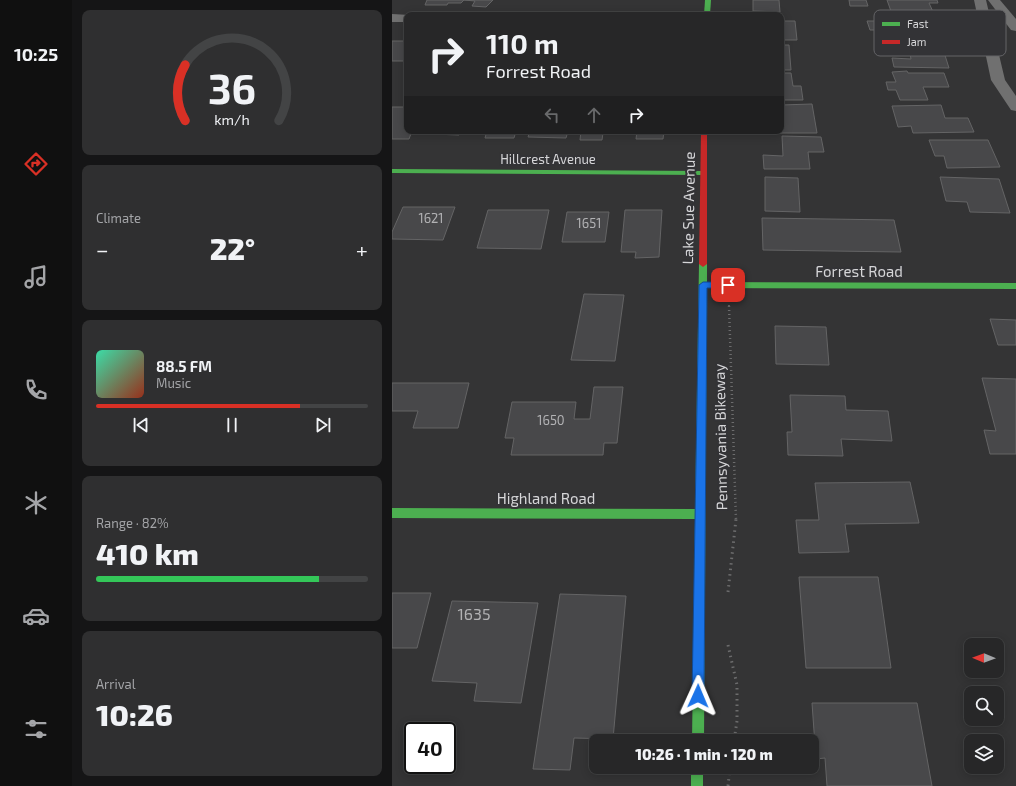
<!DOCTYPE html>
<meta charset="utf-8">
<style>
body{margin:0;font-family:"Exo 2",sans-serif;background:#2f2f30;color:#f1f3f6;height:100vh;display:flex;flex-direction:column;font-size:15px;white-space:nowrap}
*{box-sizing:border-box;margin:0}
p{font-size:13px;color:#a4a5a8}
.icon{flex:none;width:22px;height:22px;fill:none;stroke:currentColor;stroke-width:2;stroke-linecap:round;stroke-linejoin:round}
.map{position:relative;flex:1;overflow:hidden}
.details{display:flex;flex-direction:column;gap:10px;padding:10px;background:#151516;width:320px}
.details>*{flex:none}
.top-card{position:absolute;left:12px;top:12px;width:380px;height:122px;border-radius:8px;box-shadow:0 2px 10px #0003,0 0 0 1px #434445;background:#272728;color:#f1f3f6;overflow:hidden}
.needle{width:26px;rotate:271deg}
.fabs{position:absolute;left:572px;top:638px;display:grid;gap:8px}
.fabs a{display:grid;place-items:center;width:40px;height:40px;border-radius:8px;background:#272728;box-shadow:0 2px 10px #0003,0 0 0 1px #434445;font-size:20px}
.speed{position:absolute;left:12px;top:722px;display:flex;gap:8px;font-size:20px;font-weight:700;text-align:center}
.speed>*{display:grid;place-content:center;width:52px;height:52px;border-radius:50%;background:#272728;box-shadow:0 2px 10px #0003,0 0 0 1px #434445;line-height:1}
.speed .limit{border:2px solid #111;border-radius:6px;background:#fff;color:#111}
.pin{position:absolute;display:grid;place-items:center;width:34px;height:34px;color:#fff;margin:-17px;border-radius:8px;box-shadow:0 2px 6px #0006}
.me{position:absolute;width:44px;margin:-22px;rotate:1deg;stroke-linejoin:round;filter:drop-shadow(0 0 3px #0008)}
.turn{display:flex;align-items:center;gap:14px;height:84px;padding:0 16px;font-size:18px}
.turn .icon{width:52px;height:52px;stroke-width:2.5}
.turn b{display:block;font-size:28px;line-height:34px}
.lanes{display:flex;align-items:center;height:38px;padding:0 16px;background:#0003;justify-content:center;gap:20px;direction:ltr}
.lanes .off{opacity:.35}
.big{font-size:30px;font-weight:800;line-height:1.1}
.details .tile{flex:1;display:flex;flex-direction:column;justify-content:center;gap:6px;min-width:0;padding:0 14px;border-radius:8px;background:#2f2f30}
.details .dial{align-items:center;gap:0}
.dial svg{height:104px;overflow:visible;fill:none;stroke:#434445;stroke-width:7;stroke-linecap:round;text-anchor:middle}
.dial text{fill:#f1f3f6;stroke:none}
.song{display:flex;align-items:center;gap:12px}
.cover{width:48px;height:48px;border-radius:6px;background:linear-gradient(135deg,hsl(160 70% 55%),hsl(10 70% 35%))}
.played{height:4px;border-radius:2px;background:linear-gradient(90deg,#d93025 75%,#434445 75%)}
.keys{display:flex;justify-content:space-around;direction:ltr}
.heat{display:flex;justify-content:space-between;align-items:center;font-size:22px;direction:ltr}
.charge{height:6px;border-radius:3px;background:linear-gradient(90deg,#34c759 82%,#434445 0)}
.trip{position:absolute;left:197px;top:734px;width:230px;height:40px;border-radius:8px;background:#272728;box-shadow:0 2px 10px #0003,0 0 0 1px #434445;font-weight:800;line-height:40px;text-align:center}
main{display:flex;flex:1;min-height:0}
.tab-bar{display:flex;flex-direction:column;width:72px;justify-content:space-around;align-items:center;background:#101010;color:#a4a5a8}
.tab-bar .icon{width:28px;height:28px}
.tab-bar .active{color:#d93025}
.tab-bar b{font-size:18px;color:#f1f3f6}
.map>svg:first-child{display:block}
</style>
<main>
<nav class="tab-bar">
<b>10:25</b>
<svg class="icon active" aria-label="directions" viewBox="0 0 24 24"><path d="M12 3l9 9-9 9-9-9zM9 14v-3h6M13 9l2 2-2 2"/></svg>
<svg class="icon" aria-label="music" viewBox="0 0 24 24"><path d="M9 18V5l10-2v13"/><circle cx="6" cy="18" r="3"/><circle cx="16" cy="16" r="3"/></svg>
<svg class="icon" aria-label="phone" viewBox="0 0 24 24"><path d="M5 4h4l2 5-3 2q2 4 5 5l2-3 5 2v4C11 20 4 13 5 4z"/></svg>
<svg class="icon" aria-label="climate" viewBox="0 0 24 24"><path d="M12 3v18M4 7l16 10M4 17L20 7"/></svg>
<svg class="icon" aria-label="car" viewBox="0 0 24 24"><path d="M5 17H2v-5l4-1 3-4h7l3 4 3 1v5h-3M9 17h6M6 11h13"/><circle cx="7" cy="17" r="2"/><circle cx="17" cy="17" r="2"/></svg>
<svg class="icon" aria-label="filters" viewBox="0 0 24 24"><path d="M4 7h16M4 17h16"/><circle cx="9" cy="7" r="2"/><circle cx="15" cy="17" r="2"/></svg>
</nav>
<section class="details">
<div class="tile dial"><svg viewBox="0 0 100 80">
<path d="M14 69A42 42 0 1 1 86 69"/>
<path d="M14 69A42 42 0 0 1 14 26" stroke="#d93025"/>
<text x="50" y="56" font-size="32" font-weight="700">36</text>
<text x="50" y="72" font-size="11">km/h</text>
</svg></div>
<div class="tile"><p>Climate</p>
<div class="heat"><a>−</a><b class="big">22°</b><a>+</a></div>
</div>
<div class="tile">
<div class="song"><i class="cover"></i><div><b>88.5 FM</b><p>Music</p></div></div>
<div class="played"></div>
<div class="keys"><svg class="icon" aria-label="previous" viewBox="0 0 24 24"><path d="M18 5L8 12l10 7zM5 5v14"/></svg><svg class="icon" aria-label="pause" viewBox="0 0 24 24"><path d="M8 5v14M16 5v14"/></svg><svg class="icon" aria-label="next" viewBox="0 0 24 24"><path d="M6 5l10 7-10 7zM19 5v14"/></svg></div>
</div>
<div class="tile"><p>Range · 82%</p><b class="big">410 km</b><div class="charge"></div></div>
<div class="tile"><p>Arrival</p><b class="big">10:26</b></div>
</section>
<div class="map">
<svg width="624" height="786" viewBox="0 0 624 786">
<rect width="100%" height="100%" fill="#343435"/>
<g fill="#48484a" stroke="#646465">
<path d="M35 0H101L94 7 80 6 83 1 72 0 69 3H56L55 5H33Z"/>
<path d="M361 0H387L388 12 361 11Z"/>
<path d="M457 0H474L476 6H458Z"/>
<path d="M495 0H545L546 3H537L542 14H500Z"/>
<path d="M389 21H403L405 40H389Z"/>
<path d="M475 21H543L547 32H539L541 38H502L499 30H478Z"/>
<path d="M0 41H13L12 45H15V61H0Z"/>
<path d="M389 45H397L399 70H389Z"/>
<path d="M517 48 551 49 557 68 502 67 500 58 519 59Z"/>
<path d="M515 71 516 73H552L557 87H531L536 100H508L504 90H496L494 82H504L500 72Z"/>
<path d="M389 73H399L401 86H409L411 100H389Z"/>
<path d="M14 103 15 131H20L17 139H0V107H12Z"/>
<path d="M420 104 425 133H369V131H389V105Z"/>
<path d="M549 105 553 118H576L582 132 521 133 519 126 506 127 500 106Z"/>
<path d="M43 131H69L67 135 41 134Z"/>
<path d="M95 131H124L122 138H93Z"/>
<path d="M138 131H176L174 138 136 137Z"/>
<path d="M189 131H229V133H211L210 140H188Z"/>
<path d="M245 131H272L271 139H244Z"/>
<path d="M390 136 429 137 432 152H416L418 169H372L371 155 391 156Z"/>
<path d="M537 140H596L608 167 555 168 552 156H543Z"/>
<path d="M373 177 406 178 408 212 373 211Z"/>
<path d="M548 177 607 179 618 213 578 212 575 202 554 201Z"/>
<path d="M11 207H63L51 240 0 239V232Z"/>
<path d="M96 210H157L149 249 85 248Z"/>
<path d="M233 210H270L267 257 243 258 244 252H229Z"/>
<path d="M175 212H217L213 242H170Z"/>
<path d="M370 218 502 220 509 252 371 250Z"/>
<path d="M192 294 232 295 223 361 179 360Z"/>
<path d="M598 319 624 320V345H606Z"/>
<path d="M383 326 434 327 437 365 384 364Z"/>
<path d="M590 378 624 379V454H598L592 430 604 431Z"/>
<path d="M0 383H77L66 428H21L26 411H0Z"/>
<path d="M202 387H231L225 443H212L211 455H119L122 438H113L120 402H184L182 419H198Z"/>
<path d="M398 395 453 396 454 410 496 411 500 441 449 439 451 456 396 455 395 432H400Z"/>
<path d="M518 482 527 523 453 524 457 552 407 553 404 520H427L423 483Z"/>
<path d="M407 577H486L499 668H414Z"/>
<path d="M0 593H39L25 648H0Z"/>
<path d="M168 594 234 596 221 739 182 738 178 770 141 769Z"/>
<path d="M60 601 146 603 129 703 82 701 85 683 40 681Z"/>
<path d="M420 703H525L540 786H435L433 758 424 759Z"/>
</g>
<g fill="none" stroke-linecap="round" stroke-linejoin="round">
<path stroke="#6c6c6d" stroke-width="2" stroke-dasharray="1 2.5" stroke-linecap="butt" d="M337 305V307"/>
<path stroke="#6c6c6d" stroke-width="2.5" stroke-dasharray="1 3" stroke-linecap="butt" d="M337 306 344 520"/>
<g stroke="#6c6c6d" stroke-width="3" stroke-dasharray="1.5 4" stroke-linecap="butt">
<path d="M336 592 344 519"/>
<path d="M336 645 345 685V721L342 741"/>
<path d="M336 786 338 767"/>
</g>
<g fill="#707070" fill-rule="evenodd">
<path d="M582 0H594L613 80 624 96V111L619 110 599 80Z"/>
<path d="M596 0H608L624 19V31L619 30Z"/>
<path d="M0 14 18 15H15V22H0Z"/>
</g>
<g fill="#4caf50" fill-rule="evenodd">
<path d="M313 0H319L318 15H312Z"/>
<path d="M0 169 311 171 314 173 311 175 0 173Z"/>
<path d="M311 261 315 264V282L624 283V289L315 288 312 741H300L303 519 0 518V508L303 509 307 264Z"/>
<rect x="299" y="767" width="12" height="19"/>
</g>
<path fill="#c62828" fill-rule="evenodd" d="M309 131H315V264L311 267 307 264Z"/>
</g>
<path fill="#1a73e8" stroke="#114b97" d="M311 282H336L340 285 336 288H315L312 696 310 700 306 702 302 700 300 696 307 285Z"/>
<g text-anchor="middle" stroke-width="4" stroke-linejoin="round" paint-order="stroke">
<g font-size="13" fill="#d6d6d8" stroke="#333336">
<text x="156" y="164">Hillcrest Avenue</text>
</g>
<g font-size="13" fill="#b2b2b4">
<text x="39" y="223">1621</text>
<text x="197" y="228">1651</text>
<text x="159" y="425">1650</text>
</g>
<g font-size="15" fill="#d6d6d8" stroke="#333336">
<text transform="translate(297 208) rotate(-89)" y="5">Lake Sue Avenue</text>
<text x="467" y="277">Forrest Road</text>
<text transform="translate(329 437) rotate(-91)" y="5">Pennsyvania Bikeway</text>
<text x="154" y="504">Highland Road</text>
</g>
<g font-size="16" fill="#b2b2b4">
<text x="82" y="620">1635</text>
</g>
</g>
<rect x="482" y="10" width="132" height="46" rx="6" fill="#333336" stroke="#646467" stroke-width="1"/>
<rect x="490" y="22" width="18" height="4" fill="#4caf50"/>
<rect x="490" y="40" width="18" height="4" fill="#c62828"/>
<g font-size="11" fill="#d6d6d8">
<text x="515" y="28">Fast</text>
<text x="515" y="46">Jam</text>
</g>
</svg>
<div class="fabs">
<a><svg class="needle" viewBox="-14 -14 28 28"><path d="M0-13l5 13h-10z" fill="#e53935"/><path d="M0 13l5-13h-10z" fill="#a4a5a8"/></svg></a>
<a><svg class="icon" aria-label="search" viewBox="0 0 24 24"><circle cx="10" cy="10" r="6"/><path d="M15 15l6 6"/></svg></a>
<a><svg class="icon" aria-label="layers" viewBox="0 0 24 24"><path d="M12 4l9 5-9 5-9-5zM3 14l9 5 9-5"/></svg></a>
</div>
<div class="speed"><div class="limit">40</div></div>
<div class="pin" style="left:336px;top:285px;background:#d93025"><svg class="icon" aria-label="arrive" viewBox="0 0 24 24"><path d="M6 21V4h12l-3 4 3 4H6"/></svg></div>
<svg class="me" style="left:306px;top:696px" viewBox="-20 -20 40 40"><path d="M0-17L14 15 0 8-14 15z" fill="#1a73e8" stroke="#fff" stroke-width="4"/></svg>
<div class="trip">10:26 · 1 min · 120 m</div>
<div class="top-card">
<div class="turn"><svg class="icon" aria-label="right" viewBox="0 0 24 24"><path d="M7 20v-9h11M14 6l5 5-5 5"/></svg><div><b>110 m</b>Forrest Road</div></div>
<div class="lanes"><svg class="icon off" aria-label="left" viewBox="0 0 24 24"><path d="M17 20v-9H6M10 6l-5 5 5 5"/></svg><svg class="icon off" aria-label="ahead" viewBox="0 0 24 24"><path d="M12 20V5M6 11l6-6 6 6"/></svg><svg class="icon" aria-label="right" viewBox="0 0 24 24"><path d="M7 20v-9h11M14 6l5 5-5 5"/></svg></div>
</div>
</div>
</main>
